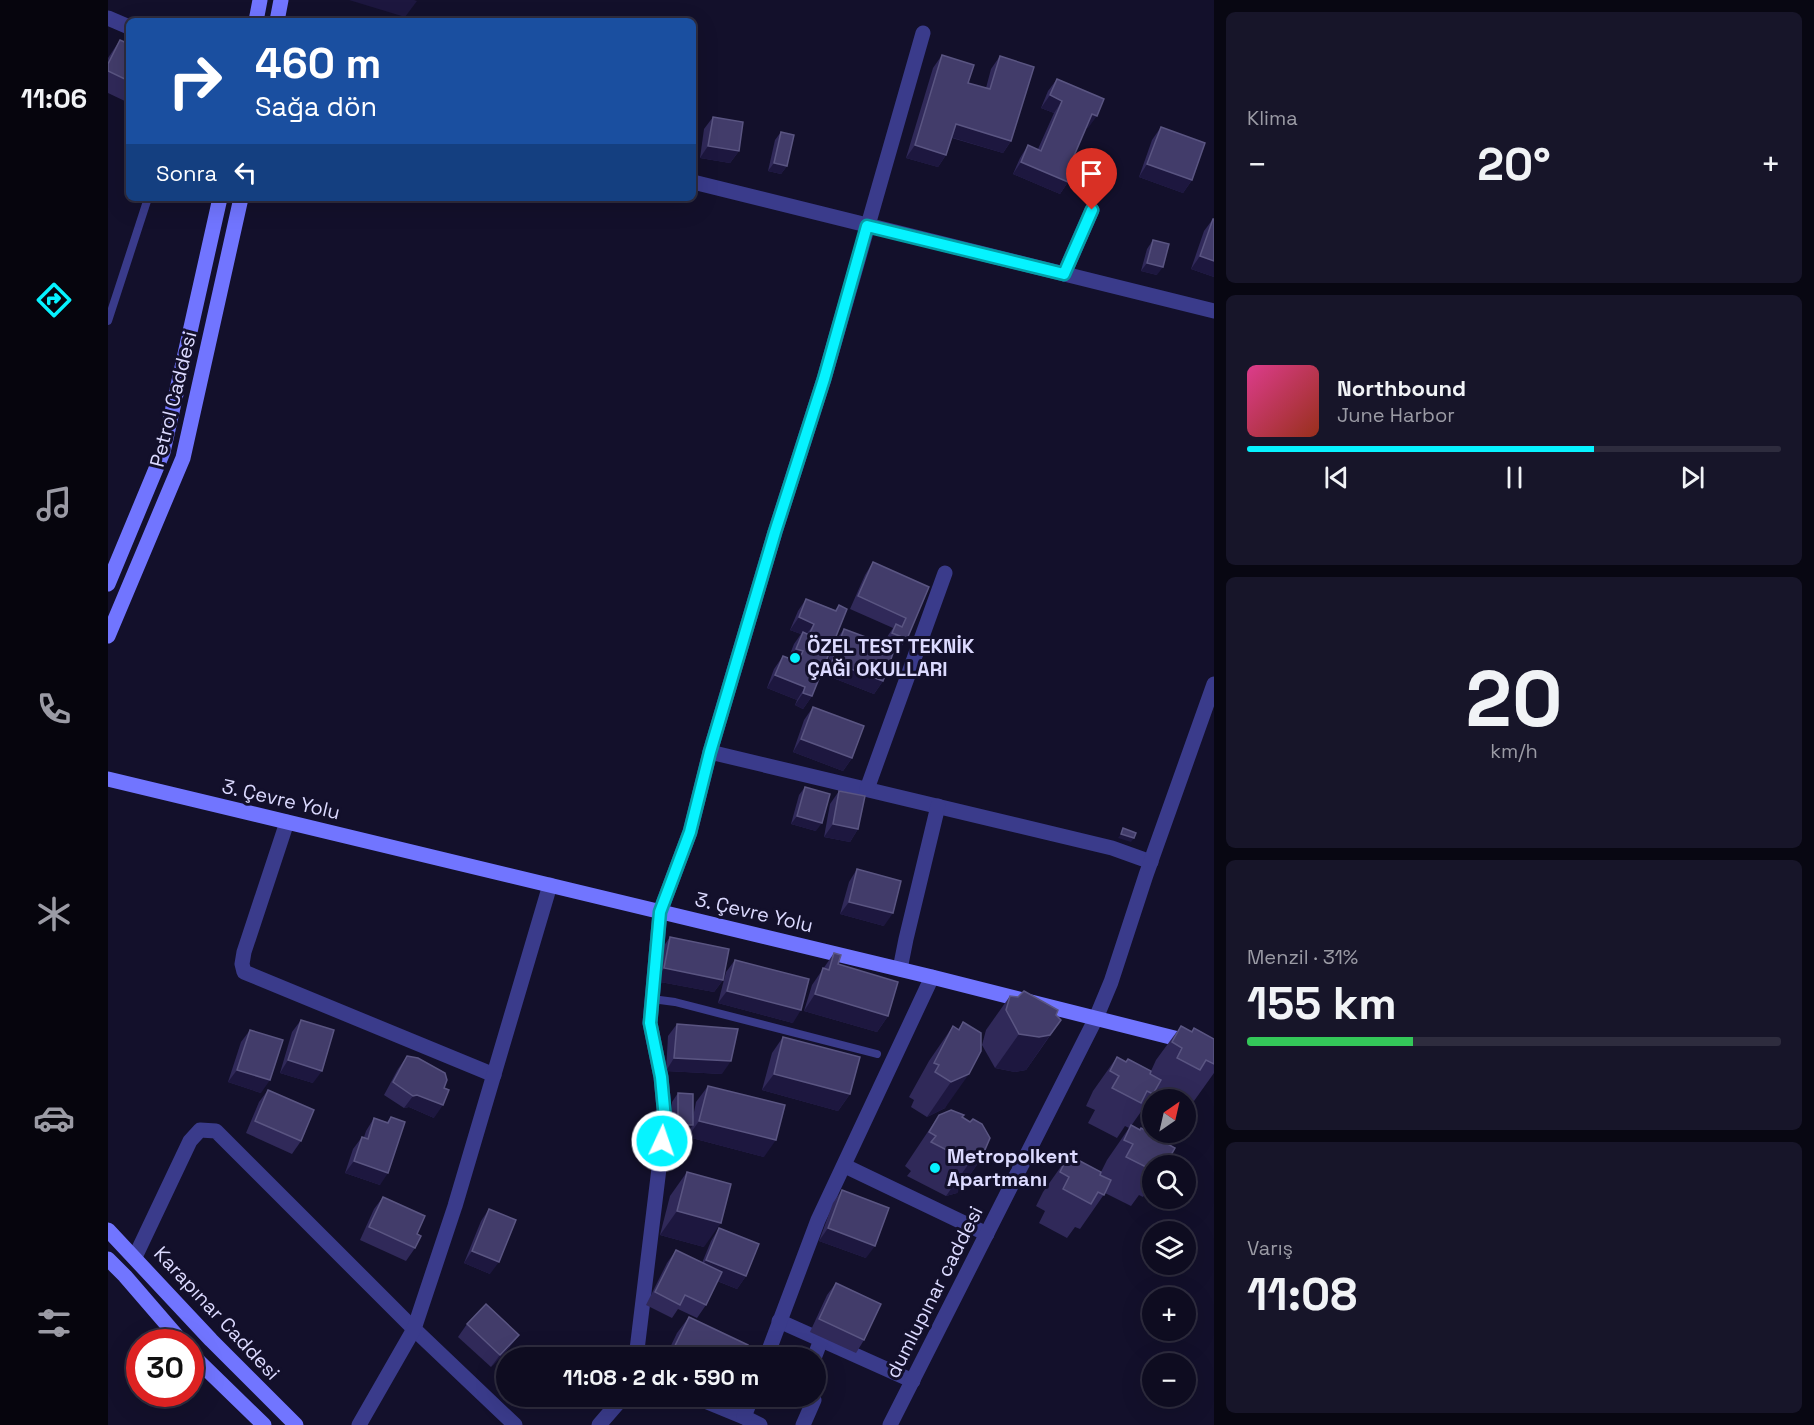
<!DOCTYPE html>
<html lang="tr">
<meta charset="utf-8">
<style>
body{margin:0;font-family:"Space Grotesk",sans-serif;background:#171529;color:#f1f3f6;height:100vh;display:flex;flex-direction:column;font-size:22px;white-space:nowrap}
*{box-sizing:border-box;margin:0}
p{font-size:20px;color:#9b9ba5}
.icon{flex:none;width:33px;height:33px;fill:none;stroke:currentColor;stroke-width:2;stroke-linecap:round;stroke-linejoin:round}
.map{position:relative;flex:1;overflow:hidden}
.details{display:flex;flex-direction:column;gap:12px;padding:12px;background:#080712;width:600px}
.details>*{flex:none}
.top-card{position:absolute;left:18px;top:18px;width:570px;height:183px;border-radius:9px;box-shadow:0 6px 24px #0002,0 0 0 2px #2e2c3e;background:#1a4fa0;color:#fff;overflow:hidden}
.needle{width:39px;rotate:34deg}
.fabs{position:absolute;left:1034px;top:1089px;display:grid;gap:12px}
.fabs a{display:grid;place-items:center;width:54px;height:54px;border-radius:50%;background:#0e0c20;box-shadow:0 6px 24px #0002,0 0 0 2px #2e2c3e;font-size:30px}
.speed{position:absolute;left:18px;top:1329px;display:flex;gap:12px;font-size:30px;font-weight:700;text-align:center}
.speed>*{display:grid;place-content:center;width:78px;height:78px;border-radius:50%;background:#0e0c20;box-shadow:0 6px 24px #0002,0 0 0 2px #2e2c3e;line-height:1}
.speed .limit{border:9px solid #d22;background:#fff;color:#111}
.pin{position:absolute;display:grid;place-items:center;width:51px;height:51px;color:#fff;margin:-62px -26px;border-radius:50% 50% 50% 0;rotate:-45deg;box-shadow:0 0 6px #0007}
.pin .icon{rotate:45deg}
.me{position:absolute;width:66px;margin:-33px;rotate:3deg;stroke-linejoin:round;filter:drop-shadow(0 0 4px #0008)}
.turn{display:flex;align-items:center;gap:21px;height:126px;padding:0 30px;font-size:27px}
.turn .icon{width:78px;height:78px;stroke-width:2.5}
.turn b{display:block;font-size:42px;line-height:51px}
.then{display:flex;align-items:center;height:57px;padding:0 30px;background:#0003;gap:12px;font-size:22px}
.big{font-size:45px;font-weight:800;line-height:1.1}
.details .widget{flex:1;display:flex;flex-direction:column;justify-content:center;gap:9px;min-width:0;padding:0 21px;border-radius:9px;background:#171529}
.details .dial{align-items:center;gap:0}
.dial b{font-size:78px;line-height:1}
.song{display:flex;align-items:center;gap:18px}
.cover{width:72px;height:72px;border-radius:9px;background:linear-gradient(135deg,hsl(330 70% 55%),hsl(10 70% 35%))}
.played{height:6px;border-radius:3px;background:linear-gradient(90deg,#06f3ff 65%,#2e2c3e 65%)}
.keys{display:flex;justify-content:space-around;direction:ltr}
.heat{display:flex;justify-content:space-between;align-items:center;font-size:33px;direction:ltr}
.charge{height:9px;border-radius:4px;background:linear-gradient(90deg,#34c759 31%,#2e2c3e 0)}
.trip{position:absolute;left:388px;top:1347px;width:330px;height:60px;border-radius:30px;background:#0e0c20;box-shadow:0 6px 24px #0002,0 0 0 2px #2e2c3e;font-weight:800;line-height:60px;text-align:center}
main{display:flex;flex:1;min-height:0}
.tab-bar{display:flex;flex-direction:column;width:108px;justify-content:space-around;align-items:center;background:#06050d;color:#9b9ba5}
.tab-bar .icon{width:42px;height:42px}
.tab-bar .current{color:#06f3ff}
.tab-bar b{font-size:27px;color:#f1f3f6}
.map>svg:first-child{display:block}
</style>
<main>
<nav class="tab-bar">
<b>11:06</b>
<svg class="icon current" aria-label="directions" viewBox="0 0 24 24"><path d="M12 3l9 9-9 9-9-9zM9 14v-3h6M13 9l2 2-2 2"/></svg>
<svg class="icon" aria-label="music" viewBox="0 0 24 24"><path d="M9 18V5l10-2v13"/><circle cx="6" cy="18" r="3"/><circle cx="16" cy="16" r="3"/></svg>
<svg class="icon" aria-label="phone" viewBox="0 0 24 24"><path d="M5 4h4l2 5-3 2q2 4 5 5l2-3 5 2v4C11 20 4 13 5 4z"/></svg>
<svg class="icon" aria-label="climate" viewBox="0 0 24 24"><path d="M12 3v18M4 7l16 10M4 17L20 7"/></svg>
<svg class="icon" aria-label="car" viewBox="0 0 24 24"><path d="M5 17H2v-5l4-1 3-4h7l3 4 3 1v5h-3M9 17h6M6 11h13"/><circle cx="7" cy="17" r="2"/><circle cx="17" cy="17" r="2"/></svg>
<svg class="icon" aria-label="filters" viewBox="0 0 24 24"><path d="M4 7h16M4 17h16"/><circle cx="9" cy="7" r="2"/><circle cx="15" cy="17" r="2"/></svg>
</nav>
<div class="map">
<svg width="1106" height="1425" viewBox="0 0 1106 1425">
<rect width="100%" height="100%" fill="#13102b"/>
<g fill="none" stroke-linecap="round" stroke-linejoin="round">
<g stroke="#3a3b8b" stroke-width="8">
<path d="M0 321 40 198"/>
<path d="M544 999 567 1002 769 1054"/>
</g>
<g stroke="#3a3b8b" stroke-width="15">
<path d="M0 18 21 27"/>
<path d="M585 182 1106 311"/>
<path d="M956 274 984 210"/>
<path d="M602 752 1004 848 1043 862"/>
<path d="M759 789 837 573"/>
<path d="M179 822 136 952 134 964 136 972 386 1075"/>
<path d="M792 969 798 939 830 806"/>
<path d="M737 1166 879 1234"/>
<path d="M27 1257 82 1141 92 1130 108 1131 306 1329 407 1425"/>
<path d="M671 1321 805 1381"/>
<path d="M528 1358 557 1119 553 1077 542 1023 552 912 582 832 602 752 667 532 716 379 815 33"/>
<path d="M658 1358 710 1220 824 977"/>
<path d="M706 1358 713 1340"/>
<path d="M585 1396 636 1417 652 1425"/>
<path d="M636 1417 644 1396"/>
<path d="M251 1425 306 1329 347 1206 442 885"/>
<path d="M491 1425 516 1396"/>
<path d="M695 1425 706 1400 704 1396"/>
<path d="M782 1425 988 1018 1003 982 1038 875 1106 684"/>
</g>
<g stroke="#7175ff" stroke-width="15">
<path d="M148 21 152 0"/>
<path d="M169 21 173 0"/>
<path d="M0 584 55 452 112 198"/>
<path d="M0 636 75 458 133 198"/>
<path d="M0 779 824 977 1106 1048"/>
<path d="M0 1230 103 1340 188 1425"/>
<path d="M0 1259 17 1276 74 1342"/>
<path d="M82 1353 156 1425"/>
</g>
</g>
<g fill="#302959">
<path d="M12 40 21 44V103L0 93V58Z"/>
<path d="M834 55 860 83 878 88 883 69 892 56 903 141 895 153 844 138 838 155 830 167 798 158 825 68Z"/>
<path d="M949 79 980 128 978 127 963 163 960 182 952 194 905 174 912 158 920 145 930 149 946 113 933 108 940 91Z"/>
<path d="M605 117 631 151 622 163 592 158 596 129Z"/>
<path d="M1053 127 1084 180 1075 193 1031 177 1044 140Z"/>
<path d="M673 132 679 166 673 174 660 171 667 140Z"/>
<path d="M1105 219H1106V277L1083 269 1096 231Z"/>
<path d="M1045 240 1049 275 1033 271 1039 249Z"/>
<path d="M765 562 821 587 799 639 790 651 786 650 775 681 766 694 715 674 727 641 736 629 776 644 779 637 785 628 742 609 757 575Z"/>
<path d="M698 599 727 610 731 605 704 696 695 709 687 705 689 700 659 688 666 669 675 656 680 659 686 644 693 634 682 630 690 611Z"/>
<path d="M705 707 744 758 735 771 685 752 696 720Z"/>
<path d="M697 787 708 831 683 824 691 795Z"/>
<path d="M731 791 750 829 742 842 716 837 722 804Z"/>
<path d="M749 869 776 926 732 914 741 882Z"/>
<path d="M562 937 615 980 606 992 547 981 553 950Z"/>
<path d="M726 953 730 964 780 1016 769 1032 696 1011 704 985Z"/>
<path d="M627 960 685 1023 610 1003 618 972Z"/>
<path d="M902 996 948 1015 953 1020 918 1070 907 1072 887 1068 874 1045 878 1030Z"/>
<path d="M193 1020 205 1083 172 1073 184 1032Z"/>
<path d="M855 1022 873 1033 837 1108 819 1117 803 1107 806 1100 801 1097 821 1061 845 1026 850 1029Z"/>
<path d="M569 1024 614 1074 558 1071 560 1036Z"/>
<path d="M1073 1026 1083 1031 1086 1028 1106 1043V1073L1086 1101 1075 1095 1072 1100H1058L1046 1093 1023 1126 1056 1142 1059 1162 1057 1166H1044V1184L1035 1197 1031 1195 1023 1206 997 1193 972 1229 967 1227 959 1238 931 1223 937 1211 928 1206 935 1192 959 1158 968 1162 993 1172 999 1160 1021 1128 1017 1126 1009 1138 980 1123 987 1110 978 1106 985 1091 1009 1057 1018 1062 1043 1071 1048 1060Z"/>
<path d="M142 1030 153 1093 120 1082 133 1042Z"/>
<path d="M675 1037 742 1094 730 1111 654 1090 664 1053Z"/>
<path d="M299 1056 326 1118 301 1107 296 1108 276 1095 290 1069Z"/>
<path d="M600 1086 656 1157 580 1137 582 1129 579 1133H564V1102L570 1093 585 1117 588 1102Z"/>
<path d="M160 1090 193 1141 184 1154 138 1133 151 1102Z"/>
<path d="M831 1115 854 1117 873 1159 849 1193 838 1196 799 1176 803 1171 797 1166Z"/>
<path d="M283 1117 272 1185 237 1173 245 1149 254 1137H256L258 1131 266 1118 279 1122Z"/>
<path d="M579 1172 596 1247 552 1235 562 1196Z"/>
<path d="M734 1190 758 1258 711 1241 725 1203Z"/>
<path d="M275 1197 309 1234 307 1248 298 1261 252 1240 266 1209Z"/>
<path d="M381 1209 382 1274 356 1263 373 1221Z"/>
<path d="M611 1228 638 1276 629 1289 609 1281 598 1305 589 1318 570 1309 564 1318 538 1305 559 1263 568 1250 594 1263 603 1241Z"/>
<path d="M728 1283 756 1340 748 1353 702 1332 719 1295Z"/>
<path d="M581 1317 635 1358H557L569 1333Z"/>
<path d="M359 1324 402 1347 383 1367 350 1337Z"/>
</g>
<g fill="#1d173f">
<path d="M241 0H306L309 1 297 17Z"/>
<path d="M942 95 954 101 946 113 933 108Z"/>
<path d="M984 114 989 116 980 128 975 126Z"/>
<path d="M848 124 903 141 895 153 839 136Z"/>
<path d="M807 145 838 155 830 167 798 158Z"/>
<path d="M600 146 631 151 622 163 592 158Z"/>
<path d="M913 162 960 182 952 194 905 174Z"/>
<path d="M666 163 679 166 673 174 660 171Z"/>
<path d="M1039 164 1084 180 1075 193 1031 177Z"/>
<path d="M1092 256 1106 261V277L1083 269Z"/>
<path d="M1039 263 1055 267 1049 275 1033 271Z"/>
<path d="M691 617 706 624 697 636 695 632 693 634 682 630Z"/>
<path d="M688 649 695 651 686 664 679 661Z"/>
<path d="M724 662 775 681 766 694 715 674Z"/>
<path d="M667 675 697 687 689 700 659 688Z"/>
<path d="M695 693 704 696 695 709 687 705Z"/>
<path d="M693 739 744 758 735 771 685 752Z"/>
<path d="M689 816 714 823 708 831 683 824Z"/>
<path d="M725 824 750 829 742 842 716 837Z"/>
<path d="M1013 834 1026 838 1023 842 1010 838Z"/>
<path d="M741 902 785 913 776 926 732 914Z"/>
<path d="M556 968 615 980 606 992 547 981Z"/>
<path d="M619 991 693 1010 685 1023 610 1003Z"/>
<path d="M707 994 780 1016 769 1032 696 1011Z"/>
<path d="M911 1034 942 1035 918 1070 907 1072 887 1068Z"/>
<path d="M566 1058 623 1061 614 1074 558 1071Z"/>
<path d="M180 1060 214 1071 205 1083 172 1073Z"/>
<path d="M129 1070 162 1080 153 1093 120 1082Z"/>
<path d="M666 1074 742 1094 730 1111 654 1090Z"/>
<path d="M861 1074 837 1108 819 1117 843 1082Z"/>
<path d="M309 1095 335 1105 326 1118 301 1107 296 1108 305 1096Z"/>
<path d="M591 1121 668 1140 656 1157 580 1137Z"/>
<path d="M570 1125H585L579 1133H564Z"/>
<path d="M873 1159 849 1193 838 1196 862 1162Z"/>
<path d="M246 1161 280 1173 272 1185 237 1173Z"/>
<path d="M569 1211 613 1223 596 1247 552 1235Z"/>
<path d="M720 1228 767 1246 758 1258 711 1241Z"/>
<path d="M364 1251 391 1262 382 1274 356 1263Z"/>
<path d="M598 1260 638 1276 629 1289 590 1273Z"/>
<path d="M411 1335 402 1347 383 1367 392 1355Z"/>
</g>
<g fill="#423c6a" stroke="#5a5582" stroke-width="1.5">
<path d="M12 40 21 44V81L0 71V64Z"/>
<path d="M834 55 866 65 860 83 882 89 892 56 926 67 903 141 848 124 838 155 807 145Z"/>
<path d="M949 79 996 99 989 116 984 114 963 163 967 165 960 182 913 162 920 145 933 151 954 101 942 95Z"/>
<path d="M605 117 635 122 631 151 600 146Z"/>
<path d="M1053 127 1097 143 1084 180 1039 164Z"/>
<path d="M673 132 686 135 679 166 666 163Z"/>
<path d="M1105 219H1106V261L1092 256Z"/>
<path d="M1045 240 1061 244 1055 267 1039 263Z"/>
<path d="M765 562 821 587 799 639 784 633 788 624 794 627 798 618 750 596Z"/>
<path d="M698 599 728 611 731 605 739 609 704 696 695 693 697 687 667 675 675 656 690 662 695 651 688 649 695 632 701 635 706 624 691 617Z"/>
<path d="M736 629 787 648 775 681 724 662Z"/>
<path d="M705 707 756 726 744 758 693 739Z"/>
<path d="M697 787 722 794 714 823 689 816Z"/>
<path d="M731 791 757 796 750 829 725 824Z"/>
<path d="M1015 828 1028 833 1026 838 1013 834Z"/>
<path d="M749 869 793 881 785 913 741 902Z"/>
<path d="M562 937 621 949 615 980 556 968Z"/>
<path d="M726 953 733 955 730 964 790 982 780 1016 707 994 715 968 721 970Z"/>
<path d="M627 960 701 979 693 1010 619 991Z"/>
<path d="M916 991 950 1010 948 1015 953 1020 942 1035 931 1037 911 1034 898 1010 902 996 910 997Z"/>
<path d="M193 1020 226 1030 214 1071 180 1060Z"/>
<path d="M855 1022 873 1033V1051L861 1074 843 1082 827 1072 831 1065 826 1063 845 1026 851 1030Z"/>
<path d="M569 1024 630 1029 623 1061 566 1058Z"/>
<path d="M1073 1026 1084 1032 1086 1028 1106 1039V1064L1098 1060 1092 1070 1069 1058 1074 1048 1064 1042Z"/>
<path d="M142 1030 175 1040 162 1080 129 1070Z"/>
<path d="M675 1037 752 1057 742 1094 666 1074Z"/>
<path d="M299 1056 310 1058 337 1073 339 1080 336 1088 341 1090 335 1105 309 1095 305 1096 285 1082Z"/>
<path d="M1009 1057 1018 1062 1020 1059 1043 1071 1042 1074 1053 1080 1045 1094 1039 1091 1033 1103 1004 1088 1011 1076 1002 1071Z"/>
<path d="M600 1086 677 1105 668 1140 591 1121Z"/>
<path d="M160 1090 206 1110 193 1141 147 1121Z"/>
<path d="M570 1093 585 1094V1125H570Z"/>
<path d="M843 1110 856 1115 854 1117 862 1122 865 1119 874 1124 882 1138 873 1159 862 1162 823 1142 828 1136 821 1132 831 1115Z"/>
<path d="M283 1117 297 1122 280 1173 246 1161 254 1137 260 1139 266 1118 280 1123Z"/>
<path d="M1023 1125 1032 1130 1033 1128 1057 1140 1056 1142 1067 1148 1059 1162 1054 1159 1050 1166H1044V1170L1018 1157 1025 1144 1016 1140Z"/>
<path d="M959 1158 968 1162 970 1160 993 1172 992 1175 1003 1180 996 1195 990 1192 983 1204 955 1189 961 1177 952 1172Z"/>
<path d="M579 1172 623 1184 613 1223 569 1211Z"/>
<path d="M734 1190 781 1208 767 1246 720 1228Z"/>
<path d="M275 1197 317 1216 309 1234 313 1236 307 1248 261 1227Z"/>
<path d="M381 1209 408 1220 391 1262 364 1251Z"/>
<path d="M611 1228 651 1244 638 1276 598 1260Z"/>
<path d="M568 1250 614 1272 598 1305 577 1295 572 1305 547 1292Z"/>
<path d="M728 1283 773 1304 756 1340 711 1319Z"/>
<path d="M378 1304 411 1335 392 1355 359 1324Z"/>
<path d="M581 1317 640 1345 635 1358H566L562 1356Z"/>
</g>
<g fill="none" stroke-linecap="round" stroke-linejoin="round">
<defs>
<path id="route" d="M554 1141 557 1119 553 1077 542 1023 552 912 582 832 602 752 667 532 716 379 759 226 956 274 984 210"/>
</defs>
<use href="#route" stroke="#049ea6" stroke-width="15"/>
<use href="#route" stroke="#06f3ff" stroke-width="10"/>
</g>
<g fill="#06f3ff" stroke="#13102b" stroke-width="2">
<circle cx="687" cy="658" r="6"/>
<circle cx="827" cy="1168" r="6"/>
</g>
<g text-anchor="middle" stroke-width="6" stroke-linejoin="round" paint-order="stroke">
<g font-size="20" fill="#dcdaff" stroke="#13102b">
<text transform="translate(65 399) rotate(-76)" y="7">Petrol Caddesi</text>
<text transform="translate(173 799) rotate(13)" y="7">3. Çevre Yolu</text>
<text transform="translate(646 912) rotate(13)" y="7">3. Çevre Yolu</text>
<text transform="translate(826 1292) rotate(-63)" y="7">dumlupınar caddesi</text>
<text transform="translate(109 1313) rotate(47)" y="7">Karapınar Caddesi</text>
</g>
<g font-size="20" font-weight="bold" fill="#dcdaff" stroke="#13102b" text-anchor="start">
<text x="699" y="653">ÖZEL TEST TEKNİK<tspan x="699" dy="23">ÇAĞI OKULLARI</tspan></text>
<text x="839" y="1163">Metropolkent<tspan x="839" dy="23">Apartmanı</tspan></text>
</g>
</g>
</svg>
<div class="fabs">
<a><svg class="needle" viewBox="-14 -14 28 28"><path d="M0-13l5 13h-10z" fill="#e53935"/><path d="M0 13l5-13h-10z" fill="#9b9ba5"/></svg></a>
<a><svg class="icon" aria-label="search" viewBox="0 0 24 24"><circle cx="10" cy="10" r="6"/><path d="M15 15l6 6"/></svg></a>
<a><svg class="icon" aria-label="layers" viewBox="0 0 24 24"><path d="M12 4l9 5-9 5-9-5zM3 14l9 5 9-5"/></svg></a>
<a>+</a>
<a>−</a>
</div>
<div class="speed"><div class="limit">30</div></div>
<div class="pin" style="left:984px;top:210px;background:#d93025"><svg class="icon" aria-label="arrive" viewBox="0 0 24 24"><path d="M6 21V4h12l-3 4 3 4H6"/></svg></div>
<svg class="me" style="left:554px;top:1141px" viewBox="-20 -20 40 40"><circle r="17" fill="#06f3ff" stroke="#fff" stroke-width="3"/><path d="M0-11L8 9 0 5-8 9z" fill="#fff"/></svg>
<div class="trip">11:08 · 2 dk · 590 m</div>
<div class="top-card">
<div class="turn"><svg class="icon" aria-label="right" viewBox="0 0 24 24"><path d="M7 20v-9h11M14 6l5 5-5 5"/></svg><div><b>460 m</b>Sağa dön</div></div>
<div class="then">Sonra<svg class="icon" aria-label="left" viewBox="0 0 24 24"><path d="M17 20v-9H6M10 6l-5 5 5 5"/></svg></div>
</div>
</div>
<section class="details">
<div class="widget"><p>Klima</p>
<div class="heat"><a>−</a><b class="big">20°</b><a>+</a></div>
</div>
<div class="widget">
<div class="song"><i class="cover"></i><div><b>Northbound</b><p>June Harbor</p></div></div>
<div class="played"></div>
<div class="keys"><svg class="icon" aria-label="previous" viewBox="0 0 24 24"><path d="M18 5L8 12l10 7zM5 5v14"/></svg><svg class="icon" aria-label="pause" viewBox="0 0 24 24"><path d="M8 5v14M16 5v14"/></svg><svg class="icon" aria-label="next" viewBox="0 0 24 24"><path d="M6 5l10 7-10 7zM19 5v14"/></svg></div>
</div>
<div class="widget dial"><b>20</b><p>km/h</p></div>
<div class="widget"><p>Menzil · 31%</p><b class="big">155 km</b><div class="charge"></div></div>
<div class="widget"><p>Varış</p><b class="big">11:08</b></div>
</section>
</main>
